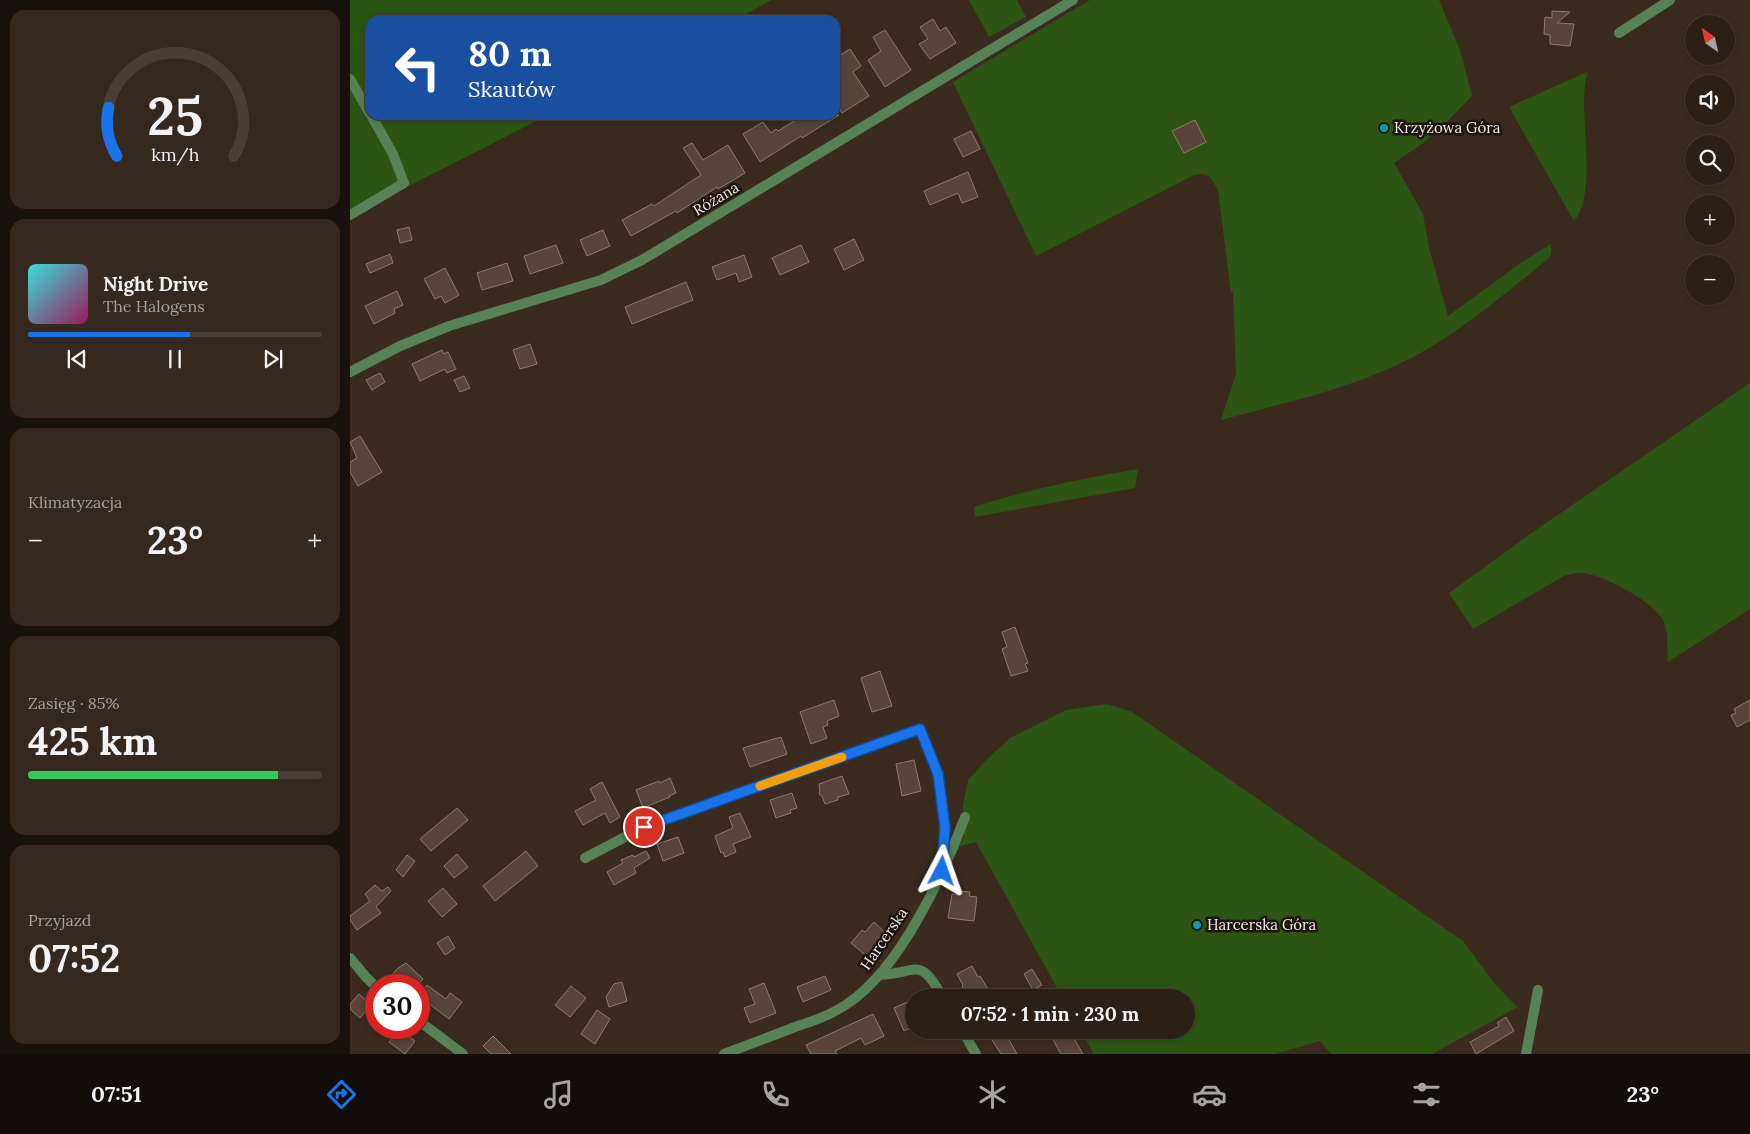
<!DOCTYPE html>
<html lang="pl">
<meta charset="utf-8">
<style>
body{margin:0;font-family:Lora,serif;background:#34281f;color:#f1f3f6;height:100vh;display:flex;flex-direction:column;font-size:19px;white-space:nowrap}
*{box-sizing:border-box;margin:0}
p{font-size:16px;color:#a6a3a1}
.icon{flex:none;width:28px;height:28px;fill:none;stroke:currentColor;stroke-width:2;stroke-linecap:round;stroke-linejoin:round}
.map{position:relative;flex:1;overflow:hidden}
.sheet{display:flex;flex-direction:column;gap:10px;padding:10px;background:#18120c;width:350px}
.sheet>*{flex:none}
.guide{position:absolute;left:15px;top:15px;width:475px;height:105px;border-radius:15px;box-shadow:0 2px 8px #0003,0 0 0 1px #483e35;background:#1a4fa0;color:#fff;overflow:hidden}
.needle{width:32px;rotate:326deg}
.fabs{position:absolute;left:1335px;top:15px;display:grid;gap:10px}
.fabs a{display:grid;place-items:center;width:50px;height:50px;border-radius:50%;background:#2c2016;box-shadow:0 2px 8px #0003,0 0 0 1px #483e35;font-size:25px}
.speed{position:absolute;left:15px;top:974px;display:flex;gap:10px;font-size:25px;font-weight:700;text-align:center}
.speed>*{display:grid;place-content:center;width:65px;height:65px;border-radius:50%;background:#2c2016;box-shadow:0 2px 8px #0003,0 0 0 1px #483e35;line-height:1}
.speed .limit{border:8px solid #d22;background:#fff;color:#111}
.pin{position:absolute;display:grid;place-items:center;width:42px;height:42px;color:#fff;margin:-21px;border:2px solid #fff;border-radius:50%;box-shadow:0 1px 5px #0007}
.me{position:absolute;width:55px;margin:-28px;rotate:4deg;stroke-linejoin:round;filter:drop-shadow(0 0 4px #0008)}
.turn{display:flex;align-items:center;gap:18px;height:105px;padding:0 20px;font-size:22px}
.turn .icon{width:65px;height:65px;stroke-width:2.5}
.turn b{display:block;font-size:35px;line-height:42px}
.big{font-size:38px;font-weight:700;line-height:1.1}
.sheet .widget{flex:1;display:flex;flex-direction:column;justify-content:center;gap:8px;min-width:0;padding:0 18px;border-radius:15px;background:#34281f}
.sheet .dial{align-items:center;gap:0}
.dial svg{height:130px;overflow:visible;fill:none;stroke:#483e35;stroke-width:7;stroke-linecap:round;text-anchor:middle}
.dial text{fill:#f1f3f6;stroke:none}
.song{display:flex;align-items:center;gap:15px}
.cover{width:60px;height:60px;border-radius:8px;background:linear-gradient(135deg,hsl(180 70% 55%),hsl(330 70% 35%))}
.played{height:5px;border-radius:2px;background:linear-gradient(90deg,#1a73e8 55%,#483e35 55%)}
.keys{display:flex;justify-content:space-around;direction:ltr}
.heat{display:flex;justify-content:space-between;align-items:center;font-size:28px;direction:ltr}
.charge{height:8px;border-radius:4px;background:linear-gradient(90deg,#34c759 85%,#483e35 0)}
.trip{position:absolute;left:555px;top:989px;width:290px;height:50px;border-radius:25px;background:#2c2016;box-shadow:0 2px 8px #0003,0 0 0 1px #483e35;font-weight:700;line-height:50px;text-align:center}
.tab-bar{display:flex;height:80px;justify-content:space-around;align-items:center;background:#120d09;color:#a6a3a1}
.tab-bar .icon{width:35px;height:35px}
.tab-bar .current{color:#1a73e8}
.tab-bar b{font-size:22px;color:#f1f3f6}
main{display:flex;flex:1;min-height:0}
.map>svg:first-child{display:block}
</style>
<main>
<section class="sheet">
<div class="widget dial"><svg viewBox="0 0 100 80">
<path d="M14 69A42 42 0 1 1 86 69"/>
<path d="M14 69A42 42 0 0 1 9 39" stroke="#1a73e8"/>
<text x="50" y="56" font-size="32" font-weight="700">25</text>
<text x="50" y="72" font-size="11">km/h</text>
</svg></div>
<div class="widget">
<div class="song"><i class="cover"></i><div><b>Night Drive</b><p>The Halogens</p></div></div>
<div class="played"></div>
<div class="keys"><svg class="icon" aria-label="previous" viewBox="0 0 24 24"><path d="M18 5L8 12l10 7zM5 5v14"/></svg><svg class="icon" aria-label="pause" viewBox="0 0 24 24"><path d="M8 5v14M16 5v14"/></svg><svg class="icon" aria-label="next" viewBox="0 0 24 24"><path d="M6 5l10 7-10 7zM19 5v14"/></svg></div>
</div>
<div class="widget"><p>Klimatyzacja</p>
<div class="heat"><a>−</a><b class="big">23°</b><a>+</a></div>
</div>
<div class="widget"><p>Zasięg · 85%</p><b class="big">425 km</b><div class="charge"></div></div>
<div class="widget"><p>Przyjazd</p><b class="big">07:52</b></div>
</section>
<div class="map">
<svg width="1400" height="1054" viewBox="0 0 1400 1054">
<rect width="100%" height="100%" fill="#3b2b1e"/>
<g fill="#2c5513">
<path d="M0 0H422L385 20H20V115H198L0 216Z"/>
<path d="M619 0H667L676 17 639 37Z"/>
<path d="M740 0H1089L1110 50 1122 96 1092 127 1073 143 1044 163 1073 214 1079 248 1098 316 1172 262 1201 244V253L1199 258C1157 292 1115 328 1067 355 1006 388 937 402 871 420L886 374 883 291 881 293 868 191C863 179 858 171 844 175L686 256 603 82Z"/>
<path d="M1237 72C1236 81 1234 90 1234 99 1233 130 1245 198 1224 221L1159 107Z"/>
<path d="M1400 383V609L1318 662C1317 649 1319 633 1313 620 1303 601 1256 577 1235 573 1227 572 1219 574 1212 577L1123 629 1099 593 1183 532Z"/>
<path d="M788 469 785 488 625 517 624 507C678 489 732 479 788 469Z"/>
<path d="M757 704 782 712 1113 941 1144 983 1169 1009 1166 1008 1082 1054H981L970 1041 925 1054H744L730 1030H836V998L712 997 626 842 611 846 606 852 614 837 613 806 617 785 619 779 634 762 660 738 716 710Z"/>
</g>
<g fill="#584439" stroke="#8e796d">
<path d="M1202 11 1220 12 1207 23 1224 24 1220 46 1200 44V35L1194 34 1195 17 1202 18Z"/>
<path d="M583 19 590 31 596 27 606 43 580 59 569 44 578 39 570 27Z"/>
<path d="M535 30 561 70 535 87 518 60 531 51 523 37Z"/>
<path d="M500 49 511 66 503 72 519 96 492 113 485 101V96L490 92 485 83 491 79 485 70 491 67 486 58Z"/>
<path d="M454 115H489L452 138 451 136 410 162 393 134 413 122 421 133 426 129 428 131Z"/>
<path d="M845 120 856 142 834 153 822 131Z"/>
<path d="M621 131 630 149 613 157 604 139Z"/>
<path d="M342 143 353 160 378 145 395 173 368 189 367 187 327 213 326 211 281 236 272 220 302 204 304 206 351 175 333 148Z"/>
<path d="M618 172 628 197 612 203 608 193 580 205 574 191Z"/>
<path d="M59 227 62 240 50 243 47 230Z"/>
<path d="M253 230 260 246 237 256 230 240Z"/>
<path d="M504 239 514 260 494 270 484 249Z"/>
<path d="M206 245 213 263 180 274 174 256Z"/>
<path d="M451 245 459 262 430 275 422 258Z"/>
<path d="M40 254 43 263 20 273 16 264Z"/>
<path d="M394 255 402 277 389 282 386 273 367 280 362 267Z"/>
<path d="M157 263 163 281 132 290 127 273Z"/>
<path d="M95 268 109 295 95 303 91 296 85 299 74 279Z"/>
<path d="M336 282 343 300 282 324 275 307Z"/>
<path d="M47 291 53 305 44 309 45 313 24 324 15 306Z"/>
<path d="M180 344 187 364 170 369 163 350Z"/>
<path d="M92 350 94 354 98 352 106 369 97 373 95 369 70 381 62 364Z"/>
<path d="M30 373 35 382 22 390 16 380Z"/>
<path d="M114 376 120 388 110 392 104 380Z"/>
<path d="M10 436 32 472 8 486 0 472V462L7 458 0 442Z"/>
<path d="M665 627 678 663 675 664 678 671 661 676 652 649 657 647 652 632Z"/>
<path d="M530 671 542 706 522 712 511 678Z"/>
<path d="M484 700 489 716 477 721 478 725 473 727 477 738 461 744 450 712Z"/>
<path d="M1400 700V720L1387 727 1381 715 1386 713 1384 709Z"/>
<path d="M431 737 437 754 400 767 393 748Z"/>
<path d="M564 760 571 791 552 796 546 764Z"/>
<path d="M492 776 499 794 488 797V800L475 804 472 796 469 794 470 790 469 784Z"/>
<path d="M320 778 326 793 319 796 320 797 293 808 286 790 309 781 310 783Z"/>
<path d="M252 782 270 817 260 823 255 813 233 825 225 811 246 800 240 789Z"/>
<path d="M442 793 447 808 440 810 441 813 426 818 420 800Z"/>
<path d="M107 808 118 820 81 851 70 839Z"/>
<path d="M390 813 401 837 383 844 386 852 375 857 373 852 371 853 365 836 383 828 379 817Z"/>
<path d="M328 837 334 853 313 861 307 844Z"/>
<path d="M176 851 188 866 145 901 133 886Z"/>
<path d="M296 851 300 858 284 868 286 873 264 885 257 872 273 863 271 860 283 855 284 857Z"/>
<path d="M107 854 118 867 104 878 94 866Z"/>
<path d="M57 855 65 861 53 877 46 870Z"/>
<path d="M25 885 32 891 38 887 41 891 26 907 31 913 7 930 0 920V916L20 901 15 894Z"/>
<path d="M93 888 107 904 92 917 78 901Z"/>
<path d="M610 891 620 892 619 896 627 897 624 921 598 918 602 894 610 895Z"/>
<path d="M524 922 539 936 520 959 501 943 512 930 515 932Z"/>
<path d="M98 936 105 948 95 955 87 943Z"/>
<path d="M56 963 73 979 68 985H49L40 977 47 969Z"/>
<path d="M622 966 628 977 630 976 641 994 635 998H618L612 986 613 985 607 974Z"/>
<path d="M682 969 692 985 683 990 674 974Z"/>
<path d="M475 976 481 990 453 1002 447 987Z"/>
<path d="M272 982 277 1001 259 1007 256 997 264 984Z"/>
<path d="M414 983 426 1013 400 1023 394 1008 405 1004 399 989Z"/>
<path d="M77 985 96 999 100 993 112 1002 99 1019 69 996Z"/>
<path d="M221 986 236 998 220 1017 205 1005Z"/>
<path d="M9 994 21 1005 10 1018 0 1009V1004Z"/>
<path d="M564 999V1026L554 1031 544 1008Z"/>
<path d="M247 1010 260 1019 245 1044 231 1034Z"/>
<path d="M523 1014 534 1036 515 1045 511 1038 485 1051 487 1054H461L456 1045Z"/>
<path d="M1156 1017 1164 1031 1126 1054 1120 1042 1149 1026 1147 1023Z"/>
<path d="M50 1029 65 1041 55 1054 39 1042Z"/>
<path d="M716 1030H719L733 1054H711L702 1038Z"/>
<path d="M655 1033 667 1054H651L642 1040Z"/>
<path d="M143 1036 161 1054H141L133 1046Z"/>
</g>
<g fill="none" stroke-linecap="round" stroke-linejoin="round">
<g stroke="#578255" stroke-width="10">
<path d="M1269 33 1320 0"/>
<path d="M0 79 20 114"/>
<path d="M0 215 54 183 43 154 21 115"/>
<path d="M235 858 294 827 570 729 588 774 595 827 592 871"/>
<path d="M0 958 16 977 26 987"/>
<path d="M530 975C569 973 569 955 593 998"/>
<path d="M69 1021 113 1054"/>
<path d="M612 1030 626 1054"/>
<path d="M374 1054C398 1045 422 1036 445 1027 463 1021 481 1015 497 1004 550 969 593 876 615 817"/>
<path d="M1176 1054 1188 990"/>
</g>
<path stroke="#578255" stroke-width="10" d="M0 372 50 346 99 326 251 280 292 260 723 0"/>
</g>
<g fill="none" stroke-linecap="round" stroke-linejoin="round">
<defs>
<path id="route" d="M294 827 570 729 588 774 595 827 592 871"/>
</defs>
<use href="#route" stroke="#114b97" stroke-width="12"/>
<use href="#route" stroke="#1a73e8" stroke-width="9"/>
<path stroke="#f59e0b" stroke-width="9" d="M410 786 492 757"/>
</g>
<g fill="#0f9aa8" stroke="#1c150f" stroke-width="2">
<circle cx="1034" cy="128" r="5"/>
<circle cx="847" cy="925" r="5"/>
</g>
<g text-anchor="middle" stroke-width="5" stroke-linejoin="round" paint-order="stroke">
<g font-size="15" fill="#f5eae2" stroke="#1c150f" text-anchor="start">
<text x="1044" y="133">Krzyżowa Góra</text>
<text x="857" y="930">Harcerska Góra</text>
</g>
<g font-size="15" fill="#f5eae2" stroke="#1c150f">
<text transform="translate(366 199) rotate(-31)" y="5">Różana</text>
<text transform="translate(534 939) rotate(-56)" y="5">Harcerska</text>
</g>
</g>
</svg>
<div class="fabs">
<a><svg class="needle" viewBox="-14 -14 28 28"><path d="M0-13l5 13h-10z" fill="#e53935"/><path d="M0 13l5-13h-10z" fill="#a6a3a1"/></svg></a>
<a><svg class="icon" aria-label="sound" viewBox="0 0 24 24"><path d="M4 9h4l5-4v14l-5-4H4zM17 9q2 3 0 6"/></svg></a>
<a><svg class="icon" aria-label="search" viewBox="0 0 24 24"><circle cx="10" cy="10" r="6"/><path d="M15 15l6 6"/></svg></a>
<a>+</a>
<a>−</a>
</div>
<div class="speed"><div class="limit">30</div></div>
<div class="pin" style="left:294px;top:827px;background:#d93025"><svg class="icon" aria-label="arrive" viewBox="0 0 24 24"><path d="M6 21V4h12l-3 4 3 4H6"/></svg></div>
<svg class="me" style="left:592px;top:871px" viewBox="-20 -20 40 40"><path d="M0-17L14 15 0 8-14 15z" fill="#1a73e8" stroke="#fff" stroke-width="4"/></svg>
<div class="trip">07:52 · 1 min · 230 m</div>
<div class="guide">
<div class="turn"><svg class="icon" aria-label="left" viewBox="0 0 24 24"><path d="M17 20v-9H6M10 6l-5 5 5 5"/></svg><div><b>80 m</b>Skautów</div></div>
</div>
</div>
</main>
<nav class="tab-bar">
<b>07:51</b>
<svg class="icon current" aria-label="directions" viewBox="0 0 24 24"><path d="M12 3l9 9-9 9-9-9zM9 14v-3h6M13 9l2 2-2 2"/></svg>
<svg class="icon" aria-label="music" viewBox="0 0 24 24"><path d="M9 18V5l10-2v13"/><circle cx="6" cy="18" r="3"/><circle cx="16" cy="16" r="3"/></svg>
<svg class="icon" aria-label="phone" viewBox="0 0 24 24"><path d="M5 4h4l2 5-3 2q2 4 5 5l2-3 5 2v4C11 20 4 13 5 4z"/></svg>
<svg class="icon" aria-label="climate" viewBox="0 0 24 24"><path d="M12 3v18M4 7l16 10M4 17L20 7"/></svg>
<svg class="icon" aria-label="car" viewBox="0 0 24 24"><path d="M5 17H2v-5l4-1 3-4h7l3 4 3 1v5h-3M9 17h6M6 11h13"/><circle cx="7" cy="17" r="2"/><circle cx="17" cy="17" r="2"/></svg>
<svg class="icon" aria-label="filters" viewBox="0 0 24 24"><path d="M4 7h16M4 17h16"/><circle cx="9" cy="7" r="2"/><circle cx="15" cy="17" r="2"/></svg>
<b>23°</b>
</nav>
